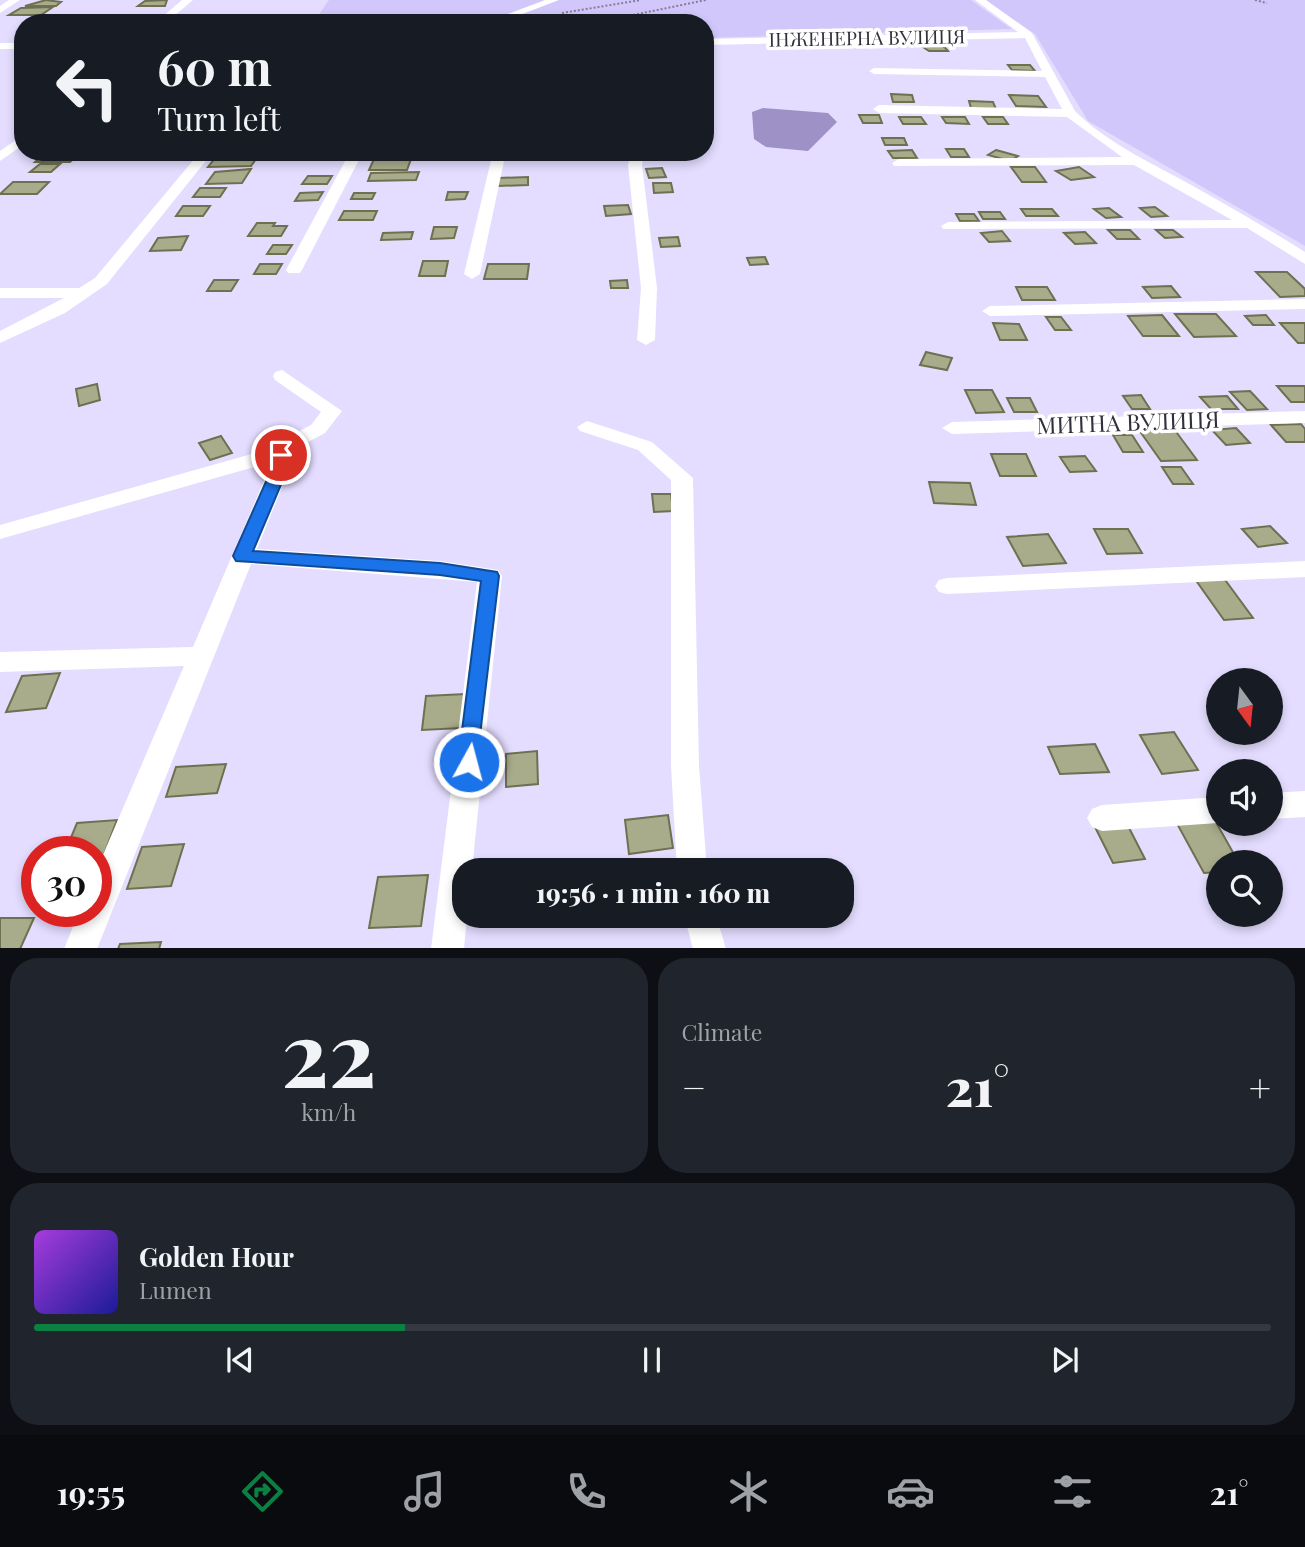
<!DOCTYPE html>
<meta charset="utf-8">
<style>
body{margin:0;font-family:"Playfair Display",serif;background:#20242c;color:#f1f3f6;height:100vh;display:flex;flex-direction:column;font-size:26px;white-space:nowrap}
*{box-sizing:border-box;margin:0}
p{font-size:23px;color:#9ea1a6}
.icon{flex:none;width:38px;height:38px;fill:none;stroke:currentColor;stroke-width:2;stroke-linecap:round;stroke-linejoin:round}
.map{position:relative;height:948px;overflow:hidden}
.details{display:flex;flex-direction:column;gap:10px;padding:10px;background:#0d0f14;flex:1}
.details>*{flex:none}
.top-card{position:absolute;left:14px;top:14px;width:700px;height:147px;border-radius:28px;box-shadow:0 4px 10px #0003;background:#171b24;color:#f1f3f6;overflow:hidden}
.needle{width:46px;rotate:165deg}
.tools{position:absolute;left:1206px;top:668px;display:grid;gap:14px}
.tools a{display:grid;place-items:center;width:77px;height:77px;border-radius:50%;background:#171b24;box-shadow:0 4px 10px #0003;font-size:35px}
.speed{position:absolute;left:21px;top:836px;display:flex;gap:14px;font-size:35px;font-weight:700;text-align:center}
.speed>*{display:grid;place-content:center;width:91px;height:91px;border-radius:50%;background:#171b24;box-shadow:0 4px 10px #0003;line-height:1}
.speed .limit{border:10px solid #d22;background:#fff;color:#111}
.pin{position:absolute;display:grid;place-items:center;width:60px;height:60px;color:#fff;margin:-30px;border:4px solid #fff;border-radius:50%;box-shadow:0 2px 7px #0007}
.me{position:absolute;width:77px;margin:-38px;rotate:7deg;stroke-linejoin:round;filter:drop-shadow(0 0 5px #0008)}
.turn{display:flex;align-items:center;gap:24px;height:147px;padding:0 28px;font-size:32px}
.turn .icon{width:91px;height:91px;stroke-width:2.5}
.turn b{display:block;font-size:49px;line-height:60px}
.big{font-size:52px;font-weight:800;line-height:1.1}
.details .widget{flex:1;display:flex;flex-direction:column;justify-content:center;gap:10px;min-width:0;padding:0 24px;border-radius:28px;background:#20242c}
.details .dial{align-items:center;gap:0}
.dial b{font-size:91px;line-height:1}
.song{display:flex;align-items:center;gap:21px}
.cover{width:84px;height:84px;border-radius:10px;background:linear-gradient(135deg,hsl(280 70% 55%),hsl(240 70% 35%))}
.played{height:7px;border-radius:4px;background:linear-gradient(90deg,#0b8043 30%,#363941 30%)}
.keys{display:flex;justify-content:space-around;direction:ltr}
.heat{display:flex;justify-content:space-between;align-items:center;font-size:38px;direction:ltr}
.details .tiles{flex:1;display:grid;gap:10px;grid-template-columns:1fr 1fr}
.widget:last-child{grid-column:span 2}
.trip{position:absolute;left:452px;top:858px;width:402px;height:70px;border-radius:28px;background:#171b24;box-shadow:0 4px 10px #0003;font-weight:800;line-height:70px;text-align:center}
.tabs{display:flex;height:112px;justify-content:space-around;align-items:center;background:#090b0e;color:#9ea1a6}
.tabs .icon{width:49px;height:49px}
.tabs .on{color:#0b8043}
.tabs b{font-size:32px;color:#f1f3f6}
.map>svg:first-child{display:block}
</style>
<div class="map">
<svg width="1305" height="949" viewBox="0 0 1305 949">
<rect width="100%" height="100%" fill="#e4ddff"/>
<g fill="#d2c7fb">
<path d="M329 0H971L1012 29 705 38V23H313Z"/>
<path d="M985 0H1305V246L1088 121 1035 34Z"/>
</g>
<path fill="#9d91c6" d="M763 108 828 113 837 122 808 151 766 147 754 139 752 112Z"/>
<g fill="#a9ac8b" stroke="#6e7051" stroke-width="2">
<path d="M46 0 61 2 56 6H25Z"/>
<path d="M167 0 165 6H138L145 1Z"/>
<path d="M53 7 41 15H9L21 8Z"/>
<path d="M917 43H941L948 51H929Z"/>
<path d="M1008 65H1030L1035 71 1012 70Z"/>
<path d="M891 94 912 95 914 102H893Z"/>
<path d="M1009 95 1038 96 1046 107 1016 106Z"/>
<path d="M969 101 993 102 996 109 971 108Z"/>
<path d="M859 115H879L882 123H863Z"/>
<path d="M899 117H921L926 124H903Z"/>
<path d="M942 117H965L969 124 946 123Z"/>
<path d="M983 117H1003L1008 124H988Z"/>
<path d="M882 138H904L907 145H885Z"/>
<path d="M946 149H964L969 157H951Z"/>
<path d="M912 150 917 158H893L888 151Z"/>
<path d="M996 150 1018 156 1010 161 988 155Z"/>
<path d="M46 152H81L70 162H35Z"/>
<path d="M228 152H261L251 166 208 167 216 157H224Z"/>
<path d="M374 159H411L407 170H369Z"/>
<path d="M40 164H60L51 172H30Z"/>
<path d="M1011 167H1035L1046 182H1022Z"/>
<path d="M1079 167 1094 177 1071 180 1056 171Z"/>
<path d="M662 168 666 177 649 178 646 169Z"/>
<path d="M251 169 242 183 206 184 215 172Z"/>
<path d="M419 172 416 180 368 181 371 173Z"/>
<path d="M308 176H332L327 184H302Z"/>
<path d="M528 177V185L498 186 499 178Z"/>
<path d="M13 182H49L37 194H0Z"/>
<path d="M653 183H671L673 192 654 193Z"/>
<path d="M200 188H226L220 197H193Z"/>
<path d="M323 192 318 200 295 201 300 193Z"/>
<path d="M448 192H468L465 199 446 200Z"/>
<path d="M354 193H375L372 199H351Z"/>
<path d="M628 205 631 214 606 216 604 206Z"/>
<path d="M183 206H210L203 216H176Z"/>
<path d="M1155 207 1167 216 1151 217 1140 208Z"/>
<path d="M1109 208 1121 217 1106 218 1094 209Z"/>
<path d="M1021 209H1052L1058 216H1026Z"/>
<path d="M344 211H377L373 220H339Z"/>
<path d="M979 212H1000L1005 219H983Z"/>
<path d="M956 214H974L979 221H960Z"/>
<path d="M257 223H275L273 226H287L281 236H248Z"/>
<path d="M434 227H457L454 238 431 239Z"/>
<path d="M1108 230H1130L1139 239H1117Z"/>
<path d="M1156 230H1173L1182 237 1165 238Z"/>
<path d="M1002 231 1010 241 989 242 981 233Z"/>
<path d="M413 232 411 239 381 240 383 233Z"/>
<path d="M1085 232 1096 243 1075 244 1064 233Z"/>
<path d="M188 236 181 250 150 251 158 238Z"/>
<path d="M678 237 680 246 661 247 659 238Z"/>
<path d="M273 245H292L286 254H267Z"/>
<path d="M765 257 768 264 750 265 747 258Z"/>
<path d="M423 261H448L445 276H419Z"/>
<path d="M260 264H282L276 274H254Z"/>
<path d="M488 264H529L527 279H484Z"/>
<path d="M1256 272H1287L1305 289V296L1280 297Z"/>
<path d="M214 280H238L231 291H207Z"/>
<path d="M627 280 628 288H611L610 281Z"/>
<path d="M1171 286 1180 297 1152 298 1143 287Z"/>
<path d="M1016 287H1047L1055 300H1022Z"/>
<path d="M1175 314H1216L1236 336 1194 337Z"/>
<path d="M1162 315 1179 336H1143L1128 316Z"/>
<path d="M1266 315 1274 325H1253L1245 316Z"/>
<path d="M1046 317H1061L1071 330H1055Z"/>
<path d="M993 323 1019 324 1027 340H1000Z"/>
<path d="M1280 323H1305V343H1298Z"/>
<path d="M926 352 952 358 947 370 920 365Z"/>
<path d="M97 384 100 400 79 406 76 389Z"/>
<path d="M1277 386H1305V402H1291Z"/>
<path d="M965 390H992L1004 412 976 413Z"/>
<path d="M1250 391 1267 409 1247 410 1230 392Z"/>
<path d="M1141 395 1150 409H1132L1123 396Z"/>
<path d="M1227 396 1238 409H1211L1200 397Z"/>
<path d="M1007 398H1030L1037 412H1014Z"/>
<path d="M1301 424 1305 429V442H1286L1271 425Z"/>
<path d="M1236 428 1250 443 1226 445 1212 430Z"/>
<path d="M1174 429 1197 460 1161 461 1139 430Z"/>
<path d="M1113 435H1132L1143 452H1123Z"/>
<path d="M221 436 232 453 210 460 199 443Z"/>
<path d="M991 454H1026L1036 476H1000Z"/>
<path d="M1085 456 1096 471 1070 472 1060 457Z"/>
<path d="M1162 467H1181L1193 484H1173Z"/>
<path d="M929 482 970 483 976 505 934 503Z"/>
<path d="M652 494H671L673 511 654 512Z"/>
<path d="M1270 526 1287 543 1258 547 1242 529Z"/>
<path d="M1094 529H1128L1142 553 1107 554Z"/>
<path d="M1048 534 1066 563 1023 566 1007 537Z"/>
<path d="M1223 577 1253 618 1224 620 1195 579Z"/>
<path d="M60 673 46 708 6 712 22 676Z"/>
<path d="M465 694 461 728 422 730 426 696Z"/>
<path d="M1174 732 1198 770 1162 774 1140 735Z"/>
<path d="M1095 744 1109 772 1060 774 1048 747Z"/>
<path d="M537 751 538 784 506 787V754Z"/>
<path d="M226 764 217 793 166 797 176 767Z"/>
<path d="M668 815 673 848 629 854 625 820Z"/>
<path d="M1213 817 1239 863H1218V872L1204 873 1175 820Z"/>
<path d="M117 820 103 857 96 858V852H65L77 823Z"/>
<path d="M1127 824 1145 859 1113 863 1095 827Z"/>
<path d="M184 844 171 886 127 889 142 847Z"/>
<path d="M428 875 421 926 369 928 378 877Z"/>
<path d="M0 918H34L20 949H0Z"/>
<path d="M161 942 159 949H118L120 944Z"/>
</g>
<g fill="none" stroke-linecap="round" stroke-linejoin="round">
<g stroke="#837e95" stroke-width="2" stroke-dasharray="2 2" stroke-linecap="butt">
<path d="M1255 0 1267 3"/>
<path d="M562 13 641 0"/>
<path d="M594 23 706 0"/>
</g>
<g fill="#fff" fill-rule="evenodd">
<path d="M9 0H20L0 13V6Z"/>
<path d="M182 0H193L166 23H155Z"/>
<path d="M545 0H559L499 23H484Z"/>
<path d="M975 0H986L1032 33 1075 111C1105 141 1147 161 1184 181 1225 204 1265 227 1305 252V264L1247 228 943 229 941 226 948 222 1232 220 1134 165 894 166 892 163 899 159 1122 157 1067 117 879 113 873 109 879 105 1062 109 1045 77 874 74 869 71 874 68 1042 71 1025 38 705 45V39L1018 32Z"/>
<rect x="0" y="43" width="23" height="6"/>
<path d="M23 135V145L0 161V151Z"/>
<path d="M200 152H213L107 284 65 313 0 343V331L64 298H0V288H79L95 278Z"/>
<path d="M350 152H363L302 270 300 273H288L286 270Z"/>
<path d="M493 152H506L480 274 472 279 464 274Z"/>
<path d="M631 152H644L642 165 657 288 655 340 646 345 637 340 641 288 628 165Z"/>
<path d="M1305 299V309L990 316 982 311 990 306Z"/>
<path d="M282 370 342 411 325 433 289 452 293 460 257 549 440 561 498 570 502 576 472 870H464V915H467L464 949H431L477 582 251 564 97 949H64L79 912H96V871L184 666 0 672V652L193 647 272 462 0 539V525L259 452 311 425 321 412 275 380 273 376 275 372Z"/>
<path d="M1305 411V423L952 434 942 428 952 422Z"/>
<path d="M587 421 652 442 693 478 699 766 707 870H677L671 766V480L638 450 580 431 577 427Z"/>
<path d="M1305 561V577L947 594 939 592 935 586 939 580 947 578Z"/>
<path d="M1305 791V817L1270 819V793Z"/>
<path d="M1218 797V823L1102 831 1092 827 1087 818 1092 809 1102 805Z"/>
<path d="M684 915H716L726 949H693Z"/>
</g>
</g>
<path fill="#1a73e8" stroke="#114b97" stroke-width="2" d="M281 450 288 455V468L253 551 440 563 497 572 499 576 476 769 469 771 461 769 458 762 481 581 440 575 236 561 233 556 272 468 273 455Z"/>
<g text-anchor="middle" stroke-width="7" stroke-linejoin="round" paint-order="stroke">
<g font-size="19" fill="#33303d" stroke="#fff">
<text transform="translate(867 38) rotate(-1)" y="7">ІНЖЕНЕРНА ВУЛИЦЯ</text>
</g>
<g font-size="23" fill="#33303d" stroke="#fff">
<text transform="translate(1128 423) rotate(-2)" y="8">МИТНА ВУЛИЦЯ</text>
</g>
</g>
</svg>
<div class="tools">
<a><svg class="needle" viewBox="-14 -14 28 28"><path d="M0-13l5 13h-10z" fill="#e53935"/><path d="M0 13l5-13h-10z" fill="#9ea1a6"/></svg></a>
<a><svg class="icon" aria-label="sound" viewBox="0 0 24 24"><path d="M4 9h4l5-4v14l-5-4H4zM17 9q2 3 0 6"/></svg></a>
<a><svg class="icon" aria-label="search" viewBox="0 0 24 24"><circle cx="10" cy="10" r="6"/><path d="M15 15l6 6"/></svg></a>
</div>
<div class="speed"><div class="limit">30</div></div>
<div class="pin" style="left:281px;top:455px;background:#d93025"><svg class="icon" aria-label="arrive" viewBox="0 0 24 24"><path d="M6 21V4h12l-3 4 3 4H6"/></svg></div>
<svg class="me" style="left:469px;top:762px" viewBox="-20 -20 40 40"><circle r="17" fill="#1a73e8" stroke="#fff" stroke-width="3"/><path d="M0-11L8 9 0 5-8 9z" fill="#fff"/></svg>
<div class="trip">19:56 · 1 min · 160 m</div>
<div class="top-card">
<div class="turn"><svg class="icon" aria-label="left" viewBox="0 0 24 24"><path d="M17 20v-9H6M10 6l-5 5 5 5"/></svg><div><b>60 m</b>Turn left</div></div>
</div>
</div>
<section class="details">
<div class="tiles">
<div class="widget dial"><b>22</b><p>km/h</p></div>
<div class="widget"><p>Climate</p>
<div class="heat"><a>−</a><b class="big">21°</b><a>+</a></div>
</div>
<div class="widget">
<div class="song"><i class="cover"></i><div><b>Golden Hour</b><p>Lumen</p></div></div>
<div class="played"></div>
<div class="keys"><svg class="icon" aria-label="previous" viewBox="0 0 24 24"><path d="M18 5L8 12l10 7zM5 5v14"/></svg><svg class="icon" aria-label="pause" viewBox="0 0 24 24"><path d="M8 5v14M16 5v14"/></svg><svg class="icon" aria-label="next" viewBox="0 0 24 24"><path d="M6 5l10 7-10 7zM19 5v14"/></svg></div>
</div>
</div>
</section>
<nav class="tabs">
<b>19:55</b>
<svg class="icon on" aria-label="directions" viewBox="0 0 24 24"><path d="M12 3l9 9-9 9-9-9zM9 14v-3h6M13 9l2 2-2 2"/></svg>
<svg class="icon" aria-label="music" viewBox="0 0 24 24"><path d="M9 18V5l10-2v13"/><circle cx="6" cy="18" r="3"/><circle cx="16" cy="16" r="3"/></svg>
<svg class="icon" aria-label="phone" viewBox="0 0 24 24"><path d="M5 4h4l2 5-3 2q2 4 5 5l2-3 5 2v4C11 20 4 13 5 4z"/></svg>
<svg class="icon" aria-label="climate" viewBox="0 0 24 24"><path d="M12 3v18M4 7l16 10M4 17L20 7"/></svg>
<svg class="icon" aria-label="car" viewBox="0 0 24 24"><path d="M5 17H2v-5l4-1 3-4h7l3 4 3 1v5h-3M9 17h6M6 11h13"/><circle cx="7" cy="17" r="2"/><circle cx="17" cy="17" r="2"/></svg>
<svg class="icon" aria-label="filters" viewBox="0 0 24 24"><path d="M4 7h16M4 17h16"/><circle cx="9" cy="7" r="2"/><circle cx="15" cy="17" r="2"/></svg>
<b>21°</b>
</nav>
